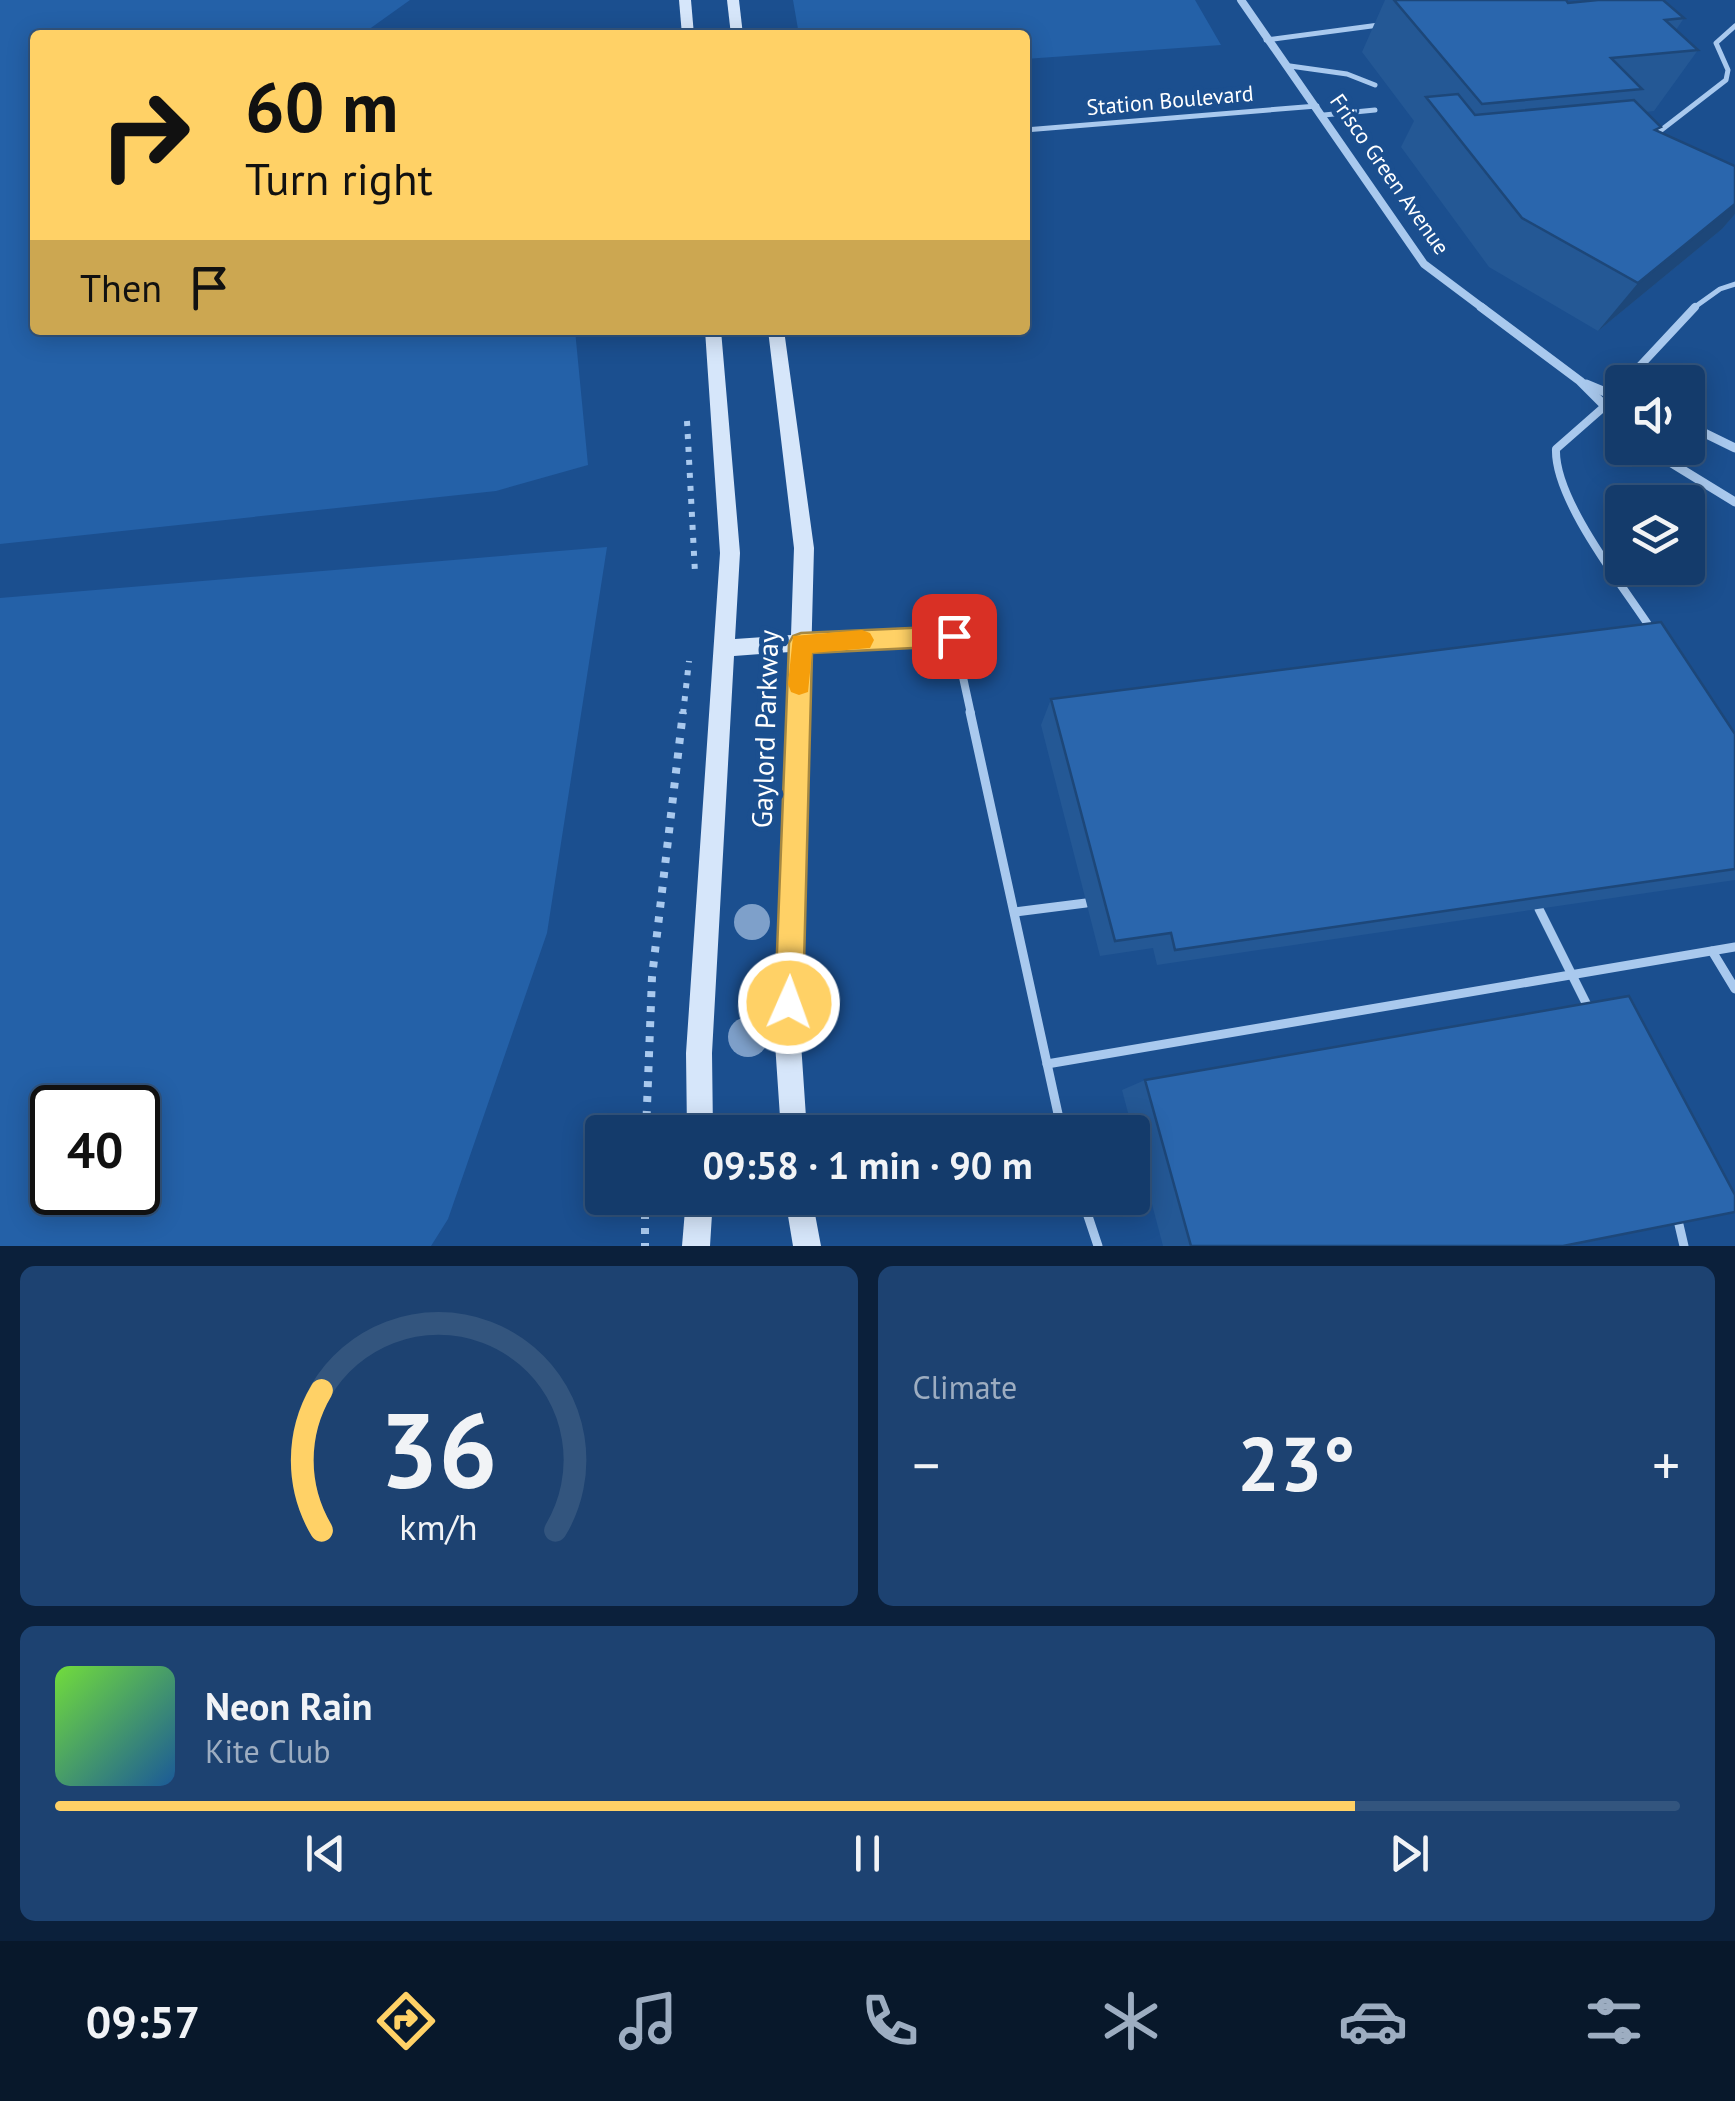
<!DOCTYPE html>
<meta charset="utf-8">
<style>
body{margin:0;font-family:"PT Sans",sans-serif;background:#1d4271;color:#f1f3f6;height:100vh;display:flex;flex-direction:column;font-size:38px;white-space:nowrap}
*{box-sizing:border-box;margin:0}
p{font-size:32px;color:#9dadc1}
.icon{flex:none;width:55px;height:55px;fill:none;stroke:currentColor;stroke-width:2;stroke-linecap:round;stroke-linejoin:round}
.map{position:relative;height:1246px;overflow:hidden}
.details{display:flex;flex-direction:column;gap:20px;padding:20px;background:#0b203b;flex:1}
.details>*{flex:none}
.hud{position:absolute;left:30px;top:30px;width:1000px;height:305px;border-radius:10px;box-shadow:0 5px 25px #0003,0 0 0 2px #33557e;background:#ffd166;color:#111;overflow:hidden}
.fabs{position:absolute;left:1605px;top:365px;display:grid;gap:20px}
.fabs a{display:grid;place-items:center;width:100px;height:100px;border-radius:10px;background:#143b6b;box-shadow:0 5px 25px #0003,0 0 0 2px #33557e;font-size:50px}
.speed{position:absolute;left:30px;top:1085px;display:flex;gap:20px;font-size:50px;font-weight:700;text-align:center}
.speed>*{display:grid;place-content:center;width:130px;height:130px;border-radius:50%;background:#143b6b;box-shadow:0 5px 25px #0003,0 0 0 2px #33557e;line-height:1}
.speed .limit{border:5px solid #111;border-radius:15px;background:#fff;color:#111}
.pin{position:absolute;display:grid;place-items:center;width:85px;height:85px;color:#fff;margin:-42px;border-radius:20px;box-shadow:0 5px 15px #0006}
.me{position:absolute;width:110px;margin:-55px;rotate:2deg;stroke-linejoin:round;filter:drop-shadow(0 0 8px #0008)}
.turn{display:flex;align-items:center;gap:35px;height:210px;padding:0 50px;font-size:45px}
.turn .icon{width:130px;height:130px;stroke-width:2.5}
.turn b{display:block;font-size:70px;line-height:85px}
.then{display:flex;align-items:center;height:95px;padding:0 50px;background:#0003;gap:20px;font-size:38px}
.big{font-size:75px;font-weight:700;line-height:1.1}
.details .widget{flex:1;display:flex;flex-direction:column;justify-content:center;gap:15px;min-width:0;padding:0 35px;border-radius:15px;background:#1d4271}
.details .dial{align-items:center;gap:0}
.dial svg{height:260px;overflow:visible;fill:none;stroke:#33557e;stroke-width:7;stroke-linecap:round;text-anchor:middle}
.dial text{fill:#f1f3f6;stroke:none}
.song{display:flex;align-items:center;gap:30px}
.cover{width:120px;height:120px;border-radius:15px;background:linear-gradient(135deg,hsl(100 70% 55%),hsl(210 70% 35%))}
.played{height:10px;border-radius:5px;background:linear-gradient(90deg,#ffd166 80%,#33557e 80%)}
.keys{display:flex;justify-content:space-around;direction:ltr}
.heat{display:flex;justify-content:space-between;align-items:center;font-size:55px;direction:ltr}
.details .tiles{flex:1;display:grid;gap:20px;grid-template-columns:1fr 1fr}
.widget:last-child{grid-column:span 2}
.trip{position:absolute;left:585px;top:1115px;width:565px;height:100px;border-radius:10px;background:#143b6b;box-shadow:0 5px 25px #0003,0 0 0 2px #33557e;font-weight:700;line-height:100px;text-align:center}
.tabs{display:flex;height:160px;justify-content:space-around;align-items:center;background:#08182b;color:#9dadc1}
.tabs .icon{width:70px;height:70px}
.tabs .selected{color:#ffd166}
.tabs b{font-size:45px;color:#f1f3f6}
.map>svg:first-child{display:block}
</style>
<div class="map">
<svg width="1735" height="1246" viewBox="0 0 1735 1246">
<rect width="100%" height="100%" fill="#1b4f8f"/>
<g fill="#2461a8" fill-rule="evenodd">
<path d="M0 0H410L361 35H35V330H575L588 465 496 491 0 544Z"/>
<path d="M793 0H1195L1221 45 1025 59V35H799Z"/>
<path d="M607 547 547 933 448 1219 431 1246H0V598ZM52 1108H138V1192H52Z"/>
</g>
<g fill="none" stroke-linecap="round" stroke-linejoin="round">
<g stroke="#a9c9ee" stroke-width="6" stroke-dasharray="5 8" stroke-linecap="butt">
<path d="M687 421 695 573"/>
<path d="M683 714 689 661"/>
</g>
<g stroke="#a9c9ee" stroke-width="8" stroke-dasharray="6 9" stroke-linecap="butt">
<path d="M646 1132 652 977 683 712"/>
<path d="M645 1198V1246"/>
</g>
<g stroke="#a9c9ee" stroke-width="5">
<path d="M1266 40 1379 25"/>
<path d="M1290 66 1347 74 1375 85"/>
<path d="M1324 115 1375 110"/>
<path d="M1025 130 1317 106"/>
<path d="M1656 142 1660 131 1726 80 1728 70 1716 43 1735 26"/>
<path d="M1692 309 1720 289 1735 284"/>
</g>
<g stroke="#a9c9ee" stroke-width="8">
<path d="M1625 382 1695 307"/>
<path d="M1605 406 1556 449C1554 500 1624 587 1653 632"/>
<path d="M802 643 954 636 971 714"/>
</g>
<g stroke="#a9c9ee" stroke-width="9">
<path d="M970 712 1062 1132"/>
<path d="M1539 909 1590 1011"/>
<path d="M1015 912 1086 903"/>
<path d="M1712 951 1735 989"/>
<path d="M1047 1064 1735 947"/>
<path d="M1082 1198 1098 1246"/>
<path d="M1677 1216 1684 1246"/>
</g>
<path stroke="#a9c9ee" stroke-width="8" d="M1241 0 1424 264 1484 309"/>
<g stroke="#a9c9ee" stroke-width="9">
<path d="M1481 307 1580 381 1622 423"/>
<path d="M1586 384 1622 399"/>
<path d="M1688 425 1735 448"/>
<path d="M1647 448 1735 502"/>
</g>
<g fill="#d6e6fa" fill-rule="evenodd">
<path d="M679 0H691L694 35H682Z"/>
<path d="M727 0H739L743 35H731Z"/>
<path d="M705 330H721L740 553 735 639 791 635 794 548 768 330H784L814 548 801 1043 807 1132H781L775 1043 790 652 734 656 712 1053 713 1132H687L686 1053 720 553Z"/>
<path d="M686 1198H713L710 1246H682Z"/>
<path d="M785 1198H812L821 1246H793Z"/>
</g>
</g>
<g fill="#7ea0ca">
<circle cx="752" cy="922" r="18"/>
<circle cx="748" cy="1037" r="20"/>
</g>
<g fill="#245895">
<path d="M1385 0H1566L1568 3 1684 18 1676 30 1698 50 1654 111 1646 112 1657 131 1735 166V214L1722 229 1598 331 1489 267 1401 147 1414 121 1362 52Z"/>
<path d="M1051 699 1735 734V880L1157 965 1153 948 1100 956 1041 725Z"/>
<path d="M1145 1080 1563 1246H1163L1122 1090Z"/>
</g>
<path fill="#1d4779" d="M1735 204V214L1722 229 1598 331 1638 283Z"/>
<g fill="#2a66ad" stroke="#1d4779" stroke-width="2.5">
<path d="M1394 0H1566L1568 3 1598 0H1663L1684 18 1665 20 1698 50 1611 58 1642 89 1482 104Z"/>
<path d="M1458 94 1475 115 1634 100 1661 127 1655 130 1735 166V204L1638 283 1522 218 1426 97Z"/>
<path d="M1661 622 1735 734V869L1175 950 1171 933 1115 941 1051 699Z"/>
<path d="M1629 996 1735 1195V1212L1563 1246H1191L1145 1080Z"/>
</g>
<path fill="#ffd166" stroke="#a68842" stroke-width="2.5" d="M954 626 962 629 966 636 962 643 954 646 812 653 803 1003 799 1013 789 1017 779 1013 775 1003 789 643 793 636 801 633Z"/>
<path fill="#f59e0b" d="M862 630 870 633 874 640 870 648 812 653 808 692 799 695 791 692 788 684 793 636Z"/>
<g text-anchor="middle" stroke-width="10" stroke-linejoin="round" paint-order="stroke">
<g font-size="22" fill="#fff" stroke="#1b4f8f">
<text transform="translate(1170 100) rotate(-5)" y="8">Station Boulevard</text>
<text transform="translate(1390 174) rotate(55)" y="8">Frisco Green Avenue</text>
</g>
<g font-size="28" fill="#fff" stroke="#1b4f8f">
<text transform="translate(765 729) rotate(-88)" y="10">Gaylord Parkway</text>
</g>
</g>
</svg>
<div class="fabs">
<a><svg class="icon" aria-label="sound" viewBox="0 0 24 24"><path d="M4 9h4l5-4v14l-5-4H4zM17 9q2 3 0 6"/></svg></a>
<a><svg class="icon" aria-label="layers" viewBox="0 0 24 24"><path d="M12 4l9 5-9 5-9-5zM3 14l9 5 9-5"/></svg></a>
</div>
<div class="speed"><div class="limit">40</div></div>
<div class="pin" style="left:954px;top:636px;background:#d93025"><svg class="icon" aria-label="arrive" viewBox="0 0 24 24"><path d="M6 21V4h12l-3 4 3 4H6"/></svg></div>
<svg class="me" style="left:789px;top:1003px" viewBox="-20 -20 40 40"><circle r="17" fill="#ffd166" stroke="#fff" stroke-width="3"/><path d="M0-11L8 9 0 5-8 9z" fill="#fff"/></svg>
<div class="trip">09:58 · 1 min · 90 m</div>
<div class="hud">
<div class="turn"><svg class="icon" aria-label="right" viewBox="0 0 24 24"><path d="M7 20v-9h11M14 6l5 5-5 5"/></svg><div><b>60 m</b>Turn right</div></div>
<div class="then">Then<svg class="icon" aria-label="arrive" viewBox="0 0 24 24"><path d="M6 21V4h12l-3 4 3 4H6"/></svg></div>
</div>
</div>
<section class="details">
<div class="tiles">
<div class="widget dial"><svg viewBox="0 0 100 80">
<path d="M14 69A42 42 0 1 1 86 69"/>
<path d="M14 69A42 42 0 0 1 14 26" stroke="#ffd166"/>
<text x="50" y="56" font-size="32" font-weight="700">36</text>
<text x="50" y="72" font-size="11">km/h</text>
</svg></div>
<div class="widget"><p>Climate</p>
<div class="heat"><a>−</a><b class="big">23°</b><a>+</a></div>
</div>
<div class="widget">
<div class="song"><i class="cover"></i><div><b>Neon Rain</b><p>Kite Club</p></div></div>
<div class="played"></div>
<div class="keys"><svg class="icon" aria-label="previous" viewBox="0 0 24 24"><path d="M18 5L8 12l10 7zM5 5v14"/></svg><svg class="icon" aria-label="pause" viewBox="0 0 24 24"><path d="M8 5v14M16 5v14"/></svg><svg class="icon" aria-label="next" viewBox="0 0 24 24"><path d="M6 5l10 7-10 7zM19 5v14"/></svg></div>
</div>
</div>
</section>
<nav class="tabs">
<b>09:57</b>
<svg class="icon selected" aria-label="directions" viewBox="0 0 24 24"><path d="M12 3l9 9-9 9-9-9zM9 14v-3h6M13 9l2 2-2 2"/></svg>
<svg class="icon" aria-label="music" viewBox="0 0 24 24"><path d="M9 18V5l10-2v13"/><circle cx="6" cy="18" r="3"/><circle cx="16" cy="16" r="3"/></svg>
<svg class="icon" aria-label="phone" viewBox="0 0 24 24"><path d="M5 4h4l2 5-3 2q2 4 5 5l2-3 5 2v4C11 20 4 13 5 4z"/></svg>
<svg class="icon" aria-label="climate" viewBox="0 0 24 24"><path d="M12 3v18M4 7l16 10M4 17L20 7"/></svg>
<svg class="icon" aria-label="car" viewBox="0 0 24 24"><path d="M5 17H2v-5l4-1 3-4h7l3 4 3 1v5h-3M9 17h6M6 11h13"/><circle cx="7" cy="17" r="2"/><circle cx="17" cy="17" r="2"/></svg>
<svg class="icon" aria-label="filters" viewBox="0 0 24 24"><path d="M4 7h16M4 17h16"/><circle cx="9" cy="7" r="2"/><circle cx="15" cy="17" r="2"/></svg>
</nav>
